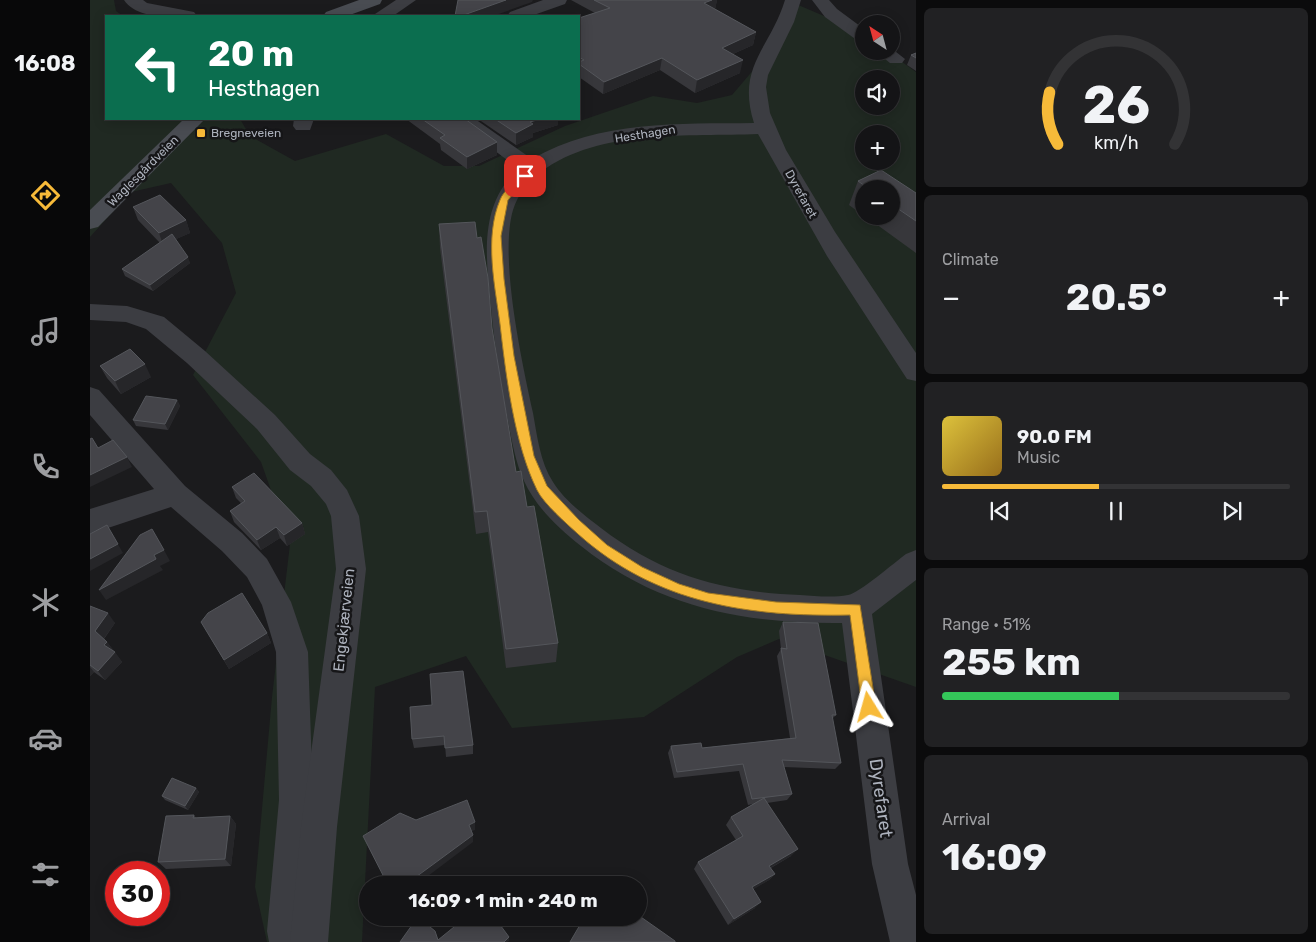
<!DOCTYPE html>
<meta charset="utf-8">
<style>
body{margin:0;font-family:Rubik,sans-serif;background:#212123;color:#f1f3f6;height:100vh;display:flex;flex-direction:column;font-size:19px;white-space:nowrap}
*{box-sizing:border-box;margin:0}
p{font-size:16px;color:#9d9ea1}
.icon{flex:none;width:28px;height:28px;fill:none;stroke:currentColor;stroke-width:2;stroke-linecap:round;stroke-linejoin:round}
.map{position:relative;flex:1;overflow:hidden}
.panel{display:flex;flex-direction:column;gap:8px;padding:8px;background:#0b0b0c;width:400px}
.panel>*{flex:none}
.guide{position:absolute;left:15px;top:15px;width:475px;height:105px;border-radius:0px;box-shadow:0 2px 12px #0003,0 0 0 1px #333335;background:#0b6e4f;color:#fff;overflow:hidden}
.needle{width:32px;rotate:324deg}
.buttons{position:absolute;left:765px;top:15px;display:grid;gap:10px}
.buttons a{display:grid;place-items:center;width:45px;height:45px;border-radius:50%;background:#141416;box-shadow:0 2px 12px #0003,0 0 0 1px #333335;font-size:25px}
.speed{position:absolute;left:15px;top:861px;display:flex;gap:10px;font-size:25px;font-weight:700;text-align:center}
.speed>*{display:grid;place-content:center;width:65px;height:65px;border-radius:50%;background:#141416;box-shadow:0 2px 12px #0003,0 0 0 1px #333335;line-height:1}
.speed .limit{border:8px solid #d22;background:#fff;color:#111}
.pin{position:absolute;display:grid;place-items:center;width:42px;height:42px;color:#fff;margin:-21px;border-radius:10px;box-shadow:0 2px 8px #0006}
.me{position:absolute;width:55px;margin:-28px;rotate:352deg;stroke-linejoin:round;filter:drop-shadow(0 0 4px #0008)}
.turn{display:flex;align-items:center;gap:18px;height:105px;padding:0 20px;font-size:22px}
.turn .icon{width:65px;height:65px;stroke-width:2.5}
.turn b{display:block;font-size:35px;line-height:42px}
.big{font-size:38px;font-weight:700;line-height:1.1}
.panel .card{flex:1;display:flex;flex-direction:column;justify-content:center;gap:8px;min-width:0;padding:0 18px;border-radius:8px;background:#212123}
.panel .dial{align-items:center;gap:0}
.dial svg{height:130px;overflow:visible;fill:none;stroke:#333335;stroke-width:7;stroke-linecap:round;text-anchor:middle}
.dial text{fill:#f1f3f6;stroke:none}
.song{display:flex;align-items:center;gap:15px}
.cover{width:60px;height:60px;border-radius:8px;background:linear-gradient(135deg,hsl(50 70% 55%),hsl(40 70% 35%))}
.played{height:5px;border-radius:2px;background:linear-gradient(90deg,#f7ba39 45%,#333335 45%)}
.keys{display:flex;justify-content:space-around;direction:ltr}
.heat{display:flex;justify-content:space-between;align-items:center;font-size:28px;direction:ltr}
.charge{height:8px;border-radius:4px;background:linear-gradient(90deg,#34c759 51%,#333335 0)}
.trip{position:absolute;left:269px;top:876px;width:288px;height:50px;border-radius:25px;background:#141416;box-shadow:0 2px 12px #0003,0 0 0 1px #333335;font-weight:700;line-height:50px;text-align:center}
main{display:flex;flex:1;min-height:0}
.tab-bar{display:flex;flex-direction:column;width:90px;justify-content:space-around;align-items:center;background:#080809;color:#9d9ea1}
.tab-bar .icon{width:35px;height:35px}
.tab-bar .on{color:#f7ba39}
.tab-bar b{font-size:22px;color:#f1f3f6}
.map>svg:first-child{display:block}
</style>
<main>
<nav class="tab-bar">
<b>16:08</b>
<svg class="icon on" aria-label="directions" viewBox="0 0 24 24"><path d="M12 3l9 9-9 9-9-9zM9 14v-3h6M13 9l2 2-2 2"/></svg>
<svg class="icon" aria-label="music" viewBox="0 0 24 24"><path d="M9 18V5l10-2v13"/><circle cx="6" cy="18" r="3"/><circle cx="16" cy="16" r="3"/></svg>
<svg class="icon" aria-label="phone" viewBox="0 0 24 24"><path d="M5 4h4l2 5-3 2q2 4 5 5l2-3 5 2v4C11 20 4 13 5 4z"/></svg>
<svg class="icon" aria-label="climate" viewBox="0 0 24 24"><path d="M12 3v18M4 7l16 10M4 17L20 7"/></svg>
<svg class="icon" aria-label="car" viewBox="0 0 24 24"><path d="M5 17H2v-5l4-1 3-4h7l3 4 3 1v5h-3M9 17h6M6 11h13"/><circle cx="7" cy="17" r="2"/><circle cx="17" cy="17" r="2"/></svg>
<svg class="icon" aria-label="filters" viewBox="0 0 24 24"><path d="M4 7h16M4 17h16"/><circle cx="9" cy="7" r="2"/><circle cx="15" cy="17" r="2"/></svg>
</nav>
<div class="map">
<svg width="826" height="942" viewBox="0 0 826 942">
<rect width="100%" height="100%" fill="#1b1b1d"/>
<path fill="#202922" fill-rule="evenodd" d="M0 0H24L26 11 33 16H16V119H150L160 136 205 161 296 134 354 166H389L475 126 563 96 607 103 642 95 682 48 706 4 769 31 774 35V51H797L826 72V687L689 639 647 657 554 717 422 728 376 656 285 687 272 942H177L165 887 182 697 200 544 171 462 103 375 146 293 132 243 81 183 41 192 0 237ZM774 79H801V106H774ZM774 134H801V161H774ZM774 189H801V216H774Z"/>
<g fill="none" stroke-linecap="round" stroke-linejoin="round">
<g fill="#3c3d42" fill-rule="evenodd">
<path d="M34 0H53L57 3 104 12 107 16C85 17 47 20 34 0Z"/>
<path d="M306 0H326L303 16H282Z"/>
<path d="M453 0H477L475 4 441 16H417L420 12Z"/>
<path d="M695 0H711L704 22 678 75 676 87 680 113 696 150 745 232 826 353V381L817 379 737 256 668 134C600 137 509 128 451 172 438 182 428 194 423 210 409 258 432 362 443 413 447 435 450 462 463 482 474 500 494 515 511 528 572 575 633 592 710 595 725 596 743 598 758 595 768 594 805 562 816 554L826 550V580L782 614 818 864 826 895V942H800L782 864 752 623C655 624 569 608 491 546 468 528 446 507 434 481 424 459 421 435 416 411 410 377 404 342 401 307 396 259 388 204 429 169L363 119H385L442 159C510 120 589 124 664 123 646 66 680 49 695 0Z"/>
<path d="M722 0H739L747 9 774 29V42L768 41 735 17Z"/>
<path d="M801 48 815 59 812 63H800L785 51H801Z"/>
<path d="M204 119H224L220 130H206L203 126Z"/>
<path d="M0 387 9 390 95 486 152 533 177 559 201 602 218 652 223 800 215 931 217 942H179L177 931 189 800 186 652 172 605 157 577 132 551 81 507 0 534V509L64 489 0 415Z"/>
</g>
<path fill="#3c3d42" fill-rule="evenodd" d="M0 304 37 306 74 317 115 351 185 415 220 454 241 470 257 490 269 516 276 569 247 827 238 942H200L211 827 246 569 241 516 236 504 221 486 200 470 167 429 97 363 56 329 36 322 0 320Z"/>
<g fill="#494c52" fill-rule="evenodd">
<path d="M269 0H292L290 4 257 16H233L236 12Z"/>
<path d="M94 119H115L8 227 0 229V210Z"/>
</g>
</g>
<g fill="#37373b">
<path d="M481 0H627L625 9 666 32 663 45 643 54 650 73 605 93 570 70 513 94 489 77V18L505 13Z"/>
<path d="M826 53V71L817 65 821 55Z"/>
<path d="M316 119H375L407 155 377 169 351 150 350 144Z"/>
<path d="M388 119H468V125L443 133V137L426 145Z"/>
<path d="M768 181 826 193V253L775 216H801V189H774V216L759 205Z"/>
<path d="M43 207 96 220 100 233 86 239 100 263 63 291 35 276 32 269 70 243 48 220Z"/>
<path d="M349 224 402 328 426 472 437 507 468 643 466 662 416 668 398 532 386 534 350 248Z"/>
<path d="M10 366 61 377 31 394 17 378Z"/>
<path d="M87 400 90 406 78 430 46 426 43 420Z"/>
<path d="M142 487 212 523 215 534 197 546 190 538 171 550 144 522 140 511 151 503 146 498Z"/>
<path d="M0 606 25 623 14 639 17 642 32 662 15 680 4 672 0 676Z"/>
<path d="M111 622 177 633 181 643 139 669Z"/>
<path d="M693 622 746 715 742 719 751 763 745 769 694 767 702 794 697 800 677 803 701 856 681 868 685 874 679 880 663 889 665 908 638 925 604 869 608 862 646 840 636 825 641 817 663 804 658 805 649 771 584 778 578 753 581 746 612 748 700 738 687 656 691 649 689 631Z"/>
<path d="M320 707 383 745V754L356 757 355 745 324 748 322 739Z"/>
<path d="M106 788 109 792 98 810 75 800 72 796Z"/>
<path d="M104 815 106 818 140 816 146 824 141 866 76 869 68 862Z"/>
</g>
<g fill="#262629">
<path d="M416 0H443L442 2 403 16H371Z"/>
<path d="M622 0H627L625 10 614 3Z"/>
<path d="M666 32 663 45 629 60 632 48Z"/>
<path d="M572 58 570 70 513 94 514 82Z"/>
<path d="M653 60 650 73 605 93 607 80Z"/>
<path d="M450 119H468V125L443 133V137L426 145V133L440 122Z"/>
<path d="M407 142V155L377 169V157Z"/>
<path d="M96 220 100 233 73 245 69 233Z"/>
<path d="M98 257 100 263 63 291 60 285Z"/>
<path d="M55 364 61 377 31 394 25 381Z"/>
<path d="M87 400 90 406 78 430 75 424Z"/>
<path d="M37 457 42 467 0 487V475Z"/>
<path d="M212 523 215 534 197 546 194 535Z"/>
<path d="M17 525 33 553 0 571V559Z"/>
<path d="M186 527 190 538 171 550 167 540Z"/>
<path d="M74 550 80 561 70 566 73 570 16 600 9 590 64 555Z"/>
<path d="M18 613 25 623 12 641 5 631Z"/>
<path d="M177 633 181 643 139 669 134 660Z"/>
<path d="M17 642 25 652 14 645Z"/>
<path d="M25 652 32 662 15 680 8 671Z"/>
<path d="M0 667 4 672 0 676Z"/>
<path d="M106 788 109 792 98 810 95 806Z"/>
<path d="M140 816 146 824 141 866 135 859Z"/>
<path d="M385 822V830L380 832 379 825Z"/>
<path d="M383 835V842L326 885H315Z"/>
<path d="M708 849 701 856 673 872 679 866Z"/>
<path d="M685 874 679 880 656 894 662 887Z"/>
<path d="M671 902 665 908 638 925 644 919Z"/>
<path d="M419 937V941L417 942H414Z"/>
</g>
<g fill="#444449" stroke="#54565b">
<path d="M368 0H416L371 16H365Z"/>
<path d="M504 0H622L614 3 666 32 632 48 653 60 607 80 572 58 514 82 489 64V62L494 60 489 57V18L520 8Z"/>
<path d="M826 53V58L821 55Z"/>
<path d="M332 119H375L407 142 377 157 350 138 355 135Z"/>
<path d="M405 119H450L440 122 443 124 426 133Z"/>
<path d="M791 170 826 193V221L801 204V189H779L768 181Z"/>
<path d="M70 195 96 220 69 233 43 207Z"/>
<path d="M385 222 387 238 391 237 398 278 402 328 426 472 431 471 437 507 444 506 468 643 416 649 397 511 385 512 349 224Z"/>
<path d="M82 234 98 257 60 285 32 269Z"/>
<path d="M40 349 55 364 25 381 10 366Z"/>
<path d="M56 396 87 400 75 424 43 420Z"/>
<path d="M2 438 8 448 23 440 37 457 0 475V439Z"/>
<path d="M164 473 212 523 194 535 186 527 167 540 140 511 155 501 142 487Z"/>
<path d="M17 525 28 544 0 559V534Z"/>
<path d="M62 529 74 550 64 555 66 559 9 590 50 535Z"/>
<path d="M152 593 177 633 134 660 111 622 118 613Z"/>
<path d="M0 606 18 613 5 631 17 642 14 645 25 652 8 671 0 665Z"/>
<path d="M693 622 728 623 746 715H742L751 763 692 760 702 794 662 799 653 764 587 772 581 746 611 743 612 748 706 738 691 648 697 649Z"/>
<path d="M373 671 383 745 355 748 354 736 322 739 320 707 342 705 340 674Z"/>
<path d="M82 778 106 788 95 806 72 796Z"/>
<path d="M674 798 708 849 679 866 685 874 662 887 671 902 644 919 608 862 653 836 641 817Z"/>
<path d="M377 800 385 822 379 825 383 835 315 885H298L273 836 310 813 326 820Z"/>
<path d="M104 815 103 818 140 816 135 859 68 862 76 816Z"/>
<path d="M548 915 585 941V942H480L494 918H548Z"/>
<path d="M327 918H329L345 931 348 940 375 918H405L419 937 414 942H310Z"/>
</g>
<path fill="#f7ba39" stroke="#a17925" d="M432 174 439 176 418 200 411 236 414 279 424 356 444 456 457 486 489 520 517 545 552 567 589 584 618 593 686 602 770 605 786 707 784 712 779 714 774 712 772 707 760 615C660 617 566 604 488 534 476 523 454 504 447 490 424 443 416 376 410 324 405 286 394 238 410 200 413 191 425 182 432 174Z"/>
<rect fill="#f7ba39" stroke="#161618" stroke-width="2" x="106" y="128" width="10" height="10" rx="2.5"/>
<g text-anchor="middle" stroke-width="5" stroke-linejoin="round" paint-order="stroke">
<g font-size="12" fill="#adb2bd" stroke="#161618" text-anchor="start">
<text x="121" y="137">Bregneveien</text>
</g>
<g font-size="12" fill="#adb2bd" stroke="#161618">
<text transform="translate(555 134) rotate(-9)" y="4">Hesthagen</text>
<text transform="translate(53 171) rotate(-45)" y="4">Waglesgårdveien</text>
<text transform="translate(711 194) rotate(61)" y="4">Dyrefaret</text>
</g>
<g font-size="15" fill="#adb2bd" stroke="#161618">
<text transform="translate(254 620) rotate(-84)" y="5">Engekjærveien</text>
</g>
<g font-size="18" fill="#adb2bd" stroke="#161618">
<text transform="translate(791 798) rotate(82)" y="6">Dyrefaret</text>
</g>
</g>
</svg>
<div class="buttons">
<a><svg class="needle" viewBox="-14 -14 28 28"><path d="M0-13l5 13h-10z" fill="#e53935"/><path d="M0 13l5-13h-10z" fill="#9d9ea1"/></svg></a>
<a><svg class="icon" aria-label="sound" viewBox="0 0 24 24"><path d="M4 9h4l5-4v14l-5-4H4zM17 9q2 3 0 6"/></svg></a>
<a>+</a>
<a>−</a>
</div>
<div class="speed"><div class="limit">30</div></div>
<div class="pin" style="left:435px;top:176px;background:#d93025"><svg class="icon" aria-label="arrive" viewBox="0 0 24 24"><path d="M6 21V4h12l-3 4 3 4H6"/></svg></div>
<svg class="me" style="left:779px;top:707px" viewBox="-20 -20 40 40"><path d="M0-17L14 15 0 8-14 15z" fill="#f7ba39" stroke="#fff" stroke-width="4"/></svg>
<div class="trip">16:09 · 1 min · 240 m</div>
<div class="guide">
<div class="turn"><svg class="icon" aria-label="left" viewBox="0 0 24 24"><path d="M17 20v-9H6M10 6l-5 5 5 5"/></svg><div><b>20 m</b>Hesthagen</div></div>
</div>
</div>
<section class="panel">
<div class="card dial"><svg viewBox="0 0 100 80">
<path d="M14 69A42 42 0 1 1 86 69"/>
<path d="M14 69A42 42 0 0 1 9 37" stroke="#f7ba39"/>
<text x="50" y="56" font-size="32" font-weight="700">26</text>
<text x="50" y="72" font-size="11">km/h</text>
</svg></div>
<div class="card"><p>Climate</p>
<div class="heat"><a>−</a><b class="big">20.5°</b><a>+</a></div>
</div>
<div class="card">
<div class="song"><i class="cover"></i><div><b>90.0 FM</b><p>Music</p></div></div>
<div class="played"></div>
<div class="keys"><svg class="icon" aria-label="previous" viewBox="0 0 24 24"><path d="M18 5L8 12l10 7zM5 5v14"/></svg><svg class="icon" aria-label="pause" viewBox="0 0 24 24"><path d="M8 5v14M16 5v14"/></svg><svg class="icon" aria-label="next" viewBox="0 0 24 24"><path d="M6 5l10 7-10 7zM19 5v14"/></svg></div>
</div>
<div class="card"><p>Range · 51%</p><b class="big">255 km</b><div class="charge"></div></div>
<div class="card"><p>Arrival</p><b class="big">16:09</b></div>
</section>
</main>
